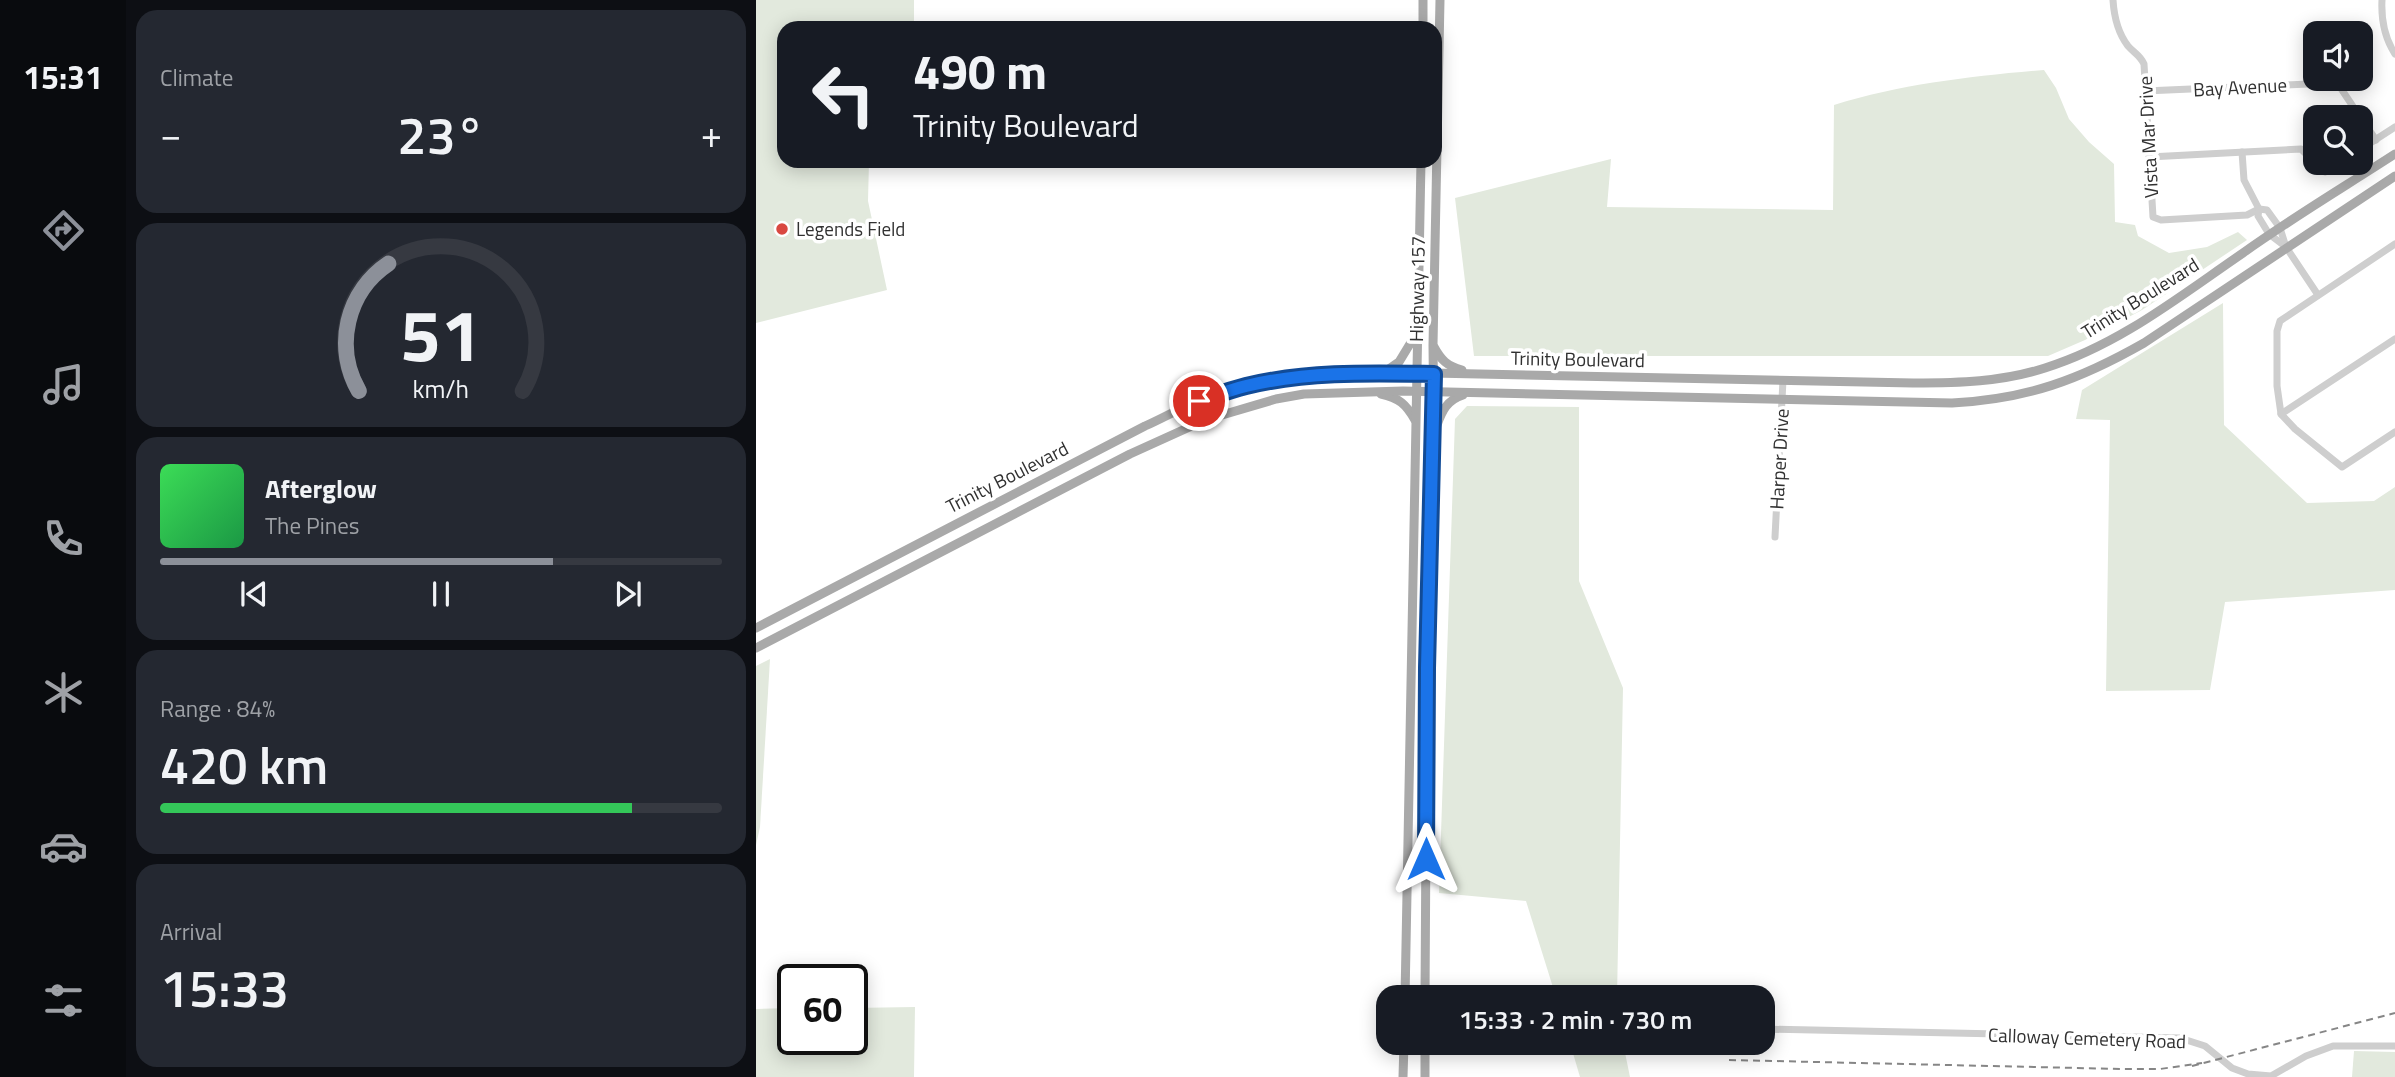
<!DOCTYPE html>
<meta charset="utf-8">
<style>
body{margin:0;font-family:"Titillium Web",sans-serif;background:#242831;color:#f1f3f6;height:100vh;display:flex;flex-direction:column;font-size:26px;white-space:nowrap}
*{box-sizing:border-box;margin:0}
p{font-size:23px;color:#9ea1a6}
.icon{flex:none;width:38px;height:38px;fill:none;stroke:currentColor;stroke-width:2;stroke-linecap:round;stroke-linejoin:round}
.map{position:relative;flex:1;overflow:hidden}
.drawer{display:flex;flex-direction:column;gap:10px;padding:10px;background:#0d0f14;width:630px}
.drawer>*{flex:none}
.top-card{position:absolute;left:21px;top:21px;width:665px;height:147px;border-radius:21px;box-shadow:0 4px 18px #0003;background:#171b24;color:#f1f3f6;overflow:hidden}
.tools{position:absolute;left:1547px;top:21px;display:grid;gap:14px}
.tools a{display:grid;place-items:center;width:70px;height:70px;border-radius:14px;background:#171b24;box-shadow:0 4px 18px #0003;font-size:35px}
.speed{position:absolute;left:21px;top:964px;display:flex;gap:14px;font-size:35px;font-weight:700;text-align:center}
.speed>*{display:grid;place-content:center;width:91px;height:91px;border-radius:50%;background:#171b24;box-shadow:0 4px 18px #0003;line-height:1}
.speed .limit{border:4px solid #111;border-radius:10px;background:#fff;color:#111}
.pin{position:absolute;display:grid;place-items:center;width:60px;height:60px;color:#fff;margin:-30px;border:4px solid #fff;border-radius:50%;box-shadow:0 2px 7px #0007}
.me{position:absolute;width:77px;margin:-38px;rotate:0deg;stroke-linejoin:round;filter:drop-shadow(0 0 5px #0008)}
.turn{display:flex;align-items:center;gap:24px;height:147px;padding:0 21px;font-size:32px}
.turn .icon{width:91px;height:91px;stroke-width:2.5}
.turn b{display:block;font-size:49px;line-height:60px}
.big{font-size:52px;font-weight:600;line-height:1.1}
.drawer .tile{flex:1;display:flex;flex-direction:column;justify-content:center;gap:10px;min-width:0;padding:0 24px;border-radius:21px;background:#242831}
.drawer .dial{align-items:center;gap:0}
.dial svg{height:182px;overflow:visible;fill:none;stroke:#363941;stroke-width:7;stroke-linecap:round;text-anchor:middle}
.dial text{fill:#f1f3f6;stroke:none}
.song{display:flex;align-items:center;gap:21px}
.cover{width:84px;height:84px;border-radius:10px;background:linear-gradient(135deg,hsl(130 70% 55%),hsl(140 70% 35%))}
.played{height:7px;border-radius:4px;background:linear-gradient(90deg,#8c9099 70%,#363941 70%)}
.keys{display:flex;justify-content:space-around;direction:ltr}
.heat{display:flex;justify-content:space-between;align-items:center;font-size:38px;direction:ltr}
.charge{height:10px;border-radius:5px;background:linear-gradient(90deg,#34c759 84%,#363941 0)}
.trip{position:absolute;left:620px;top:985px;width:399px;height:70px;border-radius:21px;background:#171b24;box-shadow:0 4px 18px #0003;font-weight:600;line-height:70px;text-align:center}
main{display:flex;flex:1;min-height:0}
.tabs{display:flex;flex-direction:column;width:126px;justify-content:space-around;align-items:center;background:#090b0e;color:#9ea1a6}
.tabs .icon{width:49px;height:49px}
.tabs .on{color:#8c9099}
.tabs b{font-size:32px;color:#f1f3f6}
.map>svg:first-child{display:block}
</style>
<main>
<nav class="tabs">
<b>15:31</b>
<svg class="icon on" aria-label="directions" viewBox="0 0 24 24"><path d="M12 3l9 9-9 9-9-9zM9 14v-3h6M13 9l2 2-2 2"/></svg>
<svg class="icon" aria-label="music" viewBox="0 0 24 24"><path d="M9 18V5l10-2v13"/><circle cx="6" cy="18" r="3"/><circle cx="16" cy="16" r="3"/></svg>
<svg class="icon" aria-label="phone" viewBox="0 0 24 24"><path d="M5 4h4l2 5-3 2q2 4 5 5l2-3 5 2v4C11 20 4 13 5 4z"/></svg>
<svg class="icon" aria-label="climate" viewBox="0 0 24 24"><path d="M12 3v18M4 7l16 10M4 17L20 7"/></svg>
<svg class="icon" aria-label="car" viewBox="0 0 24 24"><path d="M5 17H2v-5l4-1 3-4h7l3 4 3 1v5h-3M9 17h6M6 11h13"/><circle cx="7" cy="17" r="2"/><circle cx="17" cy="17" r="2"/></svg>
<svg class="icon" aria-label="filters" viewBox="0 0 24 24"><path d="M4 7h16M4 17h16"/><circle cx="9" cy="7" r="2"/><circle cx="15" cy="17" r="2"/></svg>
</nav>
<section class="drawer">
<div class="tile"><p>Climate</p>
<div class="heat"><a>−</a><b class="big">23°</b><a>+</a></div>
</div>
<div class="tile dial"><svg viewBox="0 0 100 80">
<path d="M14 69A42 42 0 1 1 86 69"/>
<path d="M14 69A42 42 0 0 1 27 13" stroke="#8c9099"/>
<text x="50" y="56" font-size="32" font-weight="700">51</text>
<text x="50" y="72" font-size="11">km/h</text>
</svg></div>
<div class="tile">
<div class="song"><i class="cover"></i><div><b>Afterglow</b><p>The Pines</p></div></div>
<div class="played"></div>
<div class="keys"><svg class="icon" aria-label="previous" viewBox="0 0 24 24"><path d="M18 5L8 12l10 7zM5 5v14"/></svg><svg class="icon" aria-label="pause" viewBox="0 0 24 24"><path d="M8 5v14M16 5v14"/></svg><svg class="icon" aria-label="next" viewBox="0 0 24 24"><path d="M6 5l10 7-10 7zM19 5v14"/></svg></div>
</div>
<div class="tile"><p>Range · 84%</p><b class="big">420 km</b><div class="charge"></div></div>
<div class="tile"><p>Arrival</p><b class="big">15:33</b></div>
</section>
<div class="map">
<svg width="1639" height="1077" viewBox="0 0 1639 1077">
<rect width="100%" height="100%" fill="#fff"/>
<g fill="#e2e9dd">
<path d="M0 0H158V28H28V161H113L112 201 131 290 0 323Z"/>
<path d="M1288 70 1300 88 1313 119 1333 142 1358 164 1359 222 1379 225 1382 236 1413 253 1451 247 1482 232 1491 240 1386 310 1329 340 1292 356H718L699 198 855 159 851 207 1077 210 1078 105C1146 84 1217 76 1288 70Z"/>
<path d="M1467 303 1468 425 1551 503 1618 501 1639 487V590L1469 602 1454 690 1350 691 1354 420 1320 419 1326 390Z"/>
<path d="M711 406 823 407V581L867 688 861 997H800L770 901 683 893 699 419Z"/>
<path d="M14 659 4 827 0 845V666Z"/>
<path d="M159 1007 158 1077H0V1009L37 1008V1040H96V1008Z"/>
<path d="M814 1043H867L874 1077H824Z"/>
<path d="M1598 1051 1639 1052V1077H1596Z"/>
</g>
<g fill="none" stroke-linecap="round" stroke-linejoin="round">
<g stroke="#cecece" stroke-width="7">
<path d="M1357 0C1358 16 1362 33 1372 46 1378 53 1384 55 1388 64L1397 217 1405 220 1491 215 1503 209"/>
<path d="M1626 0C1625 20 1628 37 1639 54"/>
<path d="M1389 91 1575 83 1584 87 1604 117"/>
<path d="M1605 118 1620 140"/>
<path d="M1605 149 1639 127"/>
<path d="M1486 152 1488 180 1503 209 1502 216 1513 234 1530 247"/>
<path d="M1393 157 1545 149 1559 163"/>
<path d="M1559 163 1569 172 1583 163"/>
<path d="M1503 209 1511 210 1524 228 1530 247 1562 295"/>
<path d="M1639 244 1524 321 1521 331V386L1525 414 1539 429 1586 467 1639 432"/>
<path d="M1525 414 1639 339"/>
<path d="M1019 537 1027 380"/>
<path d="M1006 1029 1424 1038 1449 1046 1476 1068 1492 1074 1515 1076 1550 1056 1577 1046H1639"/>
</g>
<g stroke="#a9a9a9" stroke-width="9">
<path d="M667 28V0"/>
<path d="M678 347C685 360 691 366 706 370"/>
<path d="M630 371 643 362 660 334"/>
<path d="M625 394C643 398 650 404 659 420"/>
<path d="M681 425C686 411 691 400 707 395"/>
<path d="M0 628 389 426C407 418 424 408 443 401 502 377 566 372 629 372L1157 383C1202 383 1246 382 1289 368 1363 345 1424 296 1487 253 1536 218 1588 187 1639 154"/>
<path d="M0 648 374 454 449 420 520 399 548 394 647 391 1196 403C1271 399 1323 380 1388 343L1639 176"/>
<path d="M649 998 665 161"/>
<path d="M669 998 671 668 678 434 677 345 684 0"/>
<path d="M647 1077 648 1043"/>
<path d="M669 1077V1043"/>
</g>
<g stroke="#868686" stroke-width="2" stroke-dasharray="7 5" stroke-linecap="butt">
<path d="M973 1060 1366 1069H1404L1446 1063"/>
<path d="M1436 1066 1639 1013"/>
</g>
</g>
<g fill="none" stroke-linecap="round" stroke-linejoin="round">
<defs>
<path id="route" d="M443 401C458 396 474 390 490 386 552 371 615 373 678 374L671 668 670 859"/>
</defs>
<use href="#route" stroke="#114b97" stroke-width="18"/>
<use href="#route" stroke="#1a73e8" stroke-width="12"/>
</g>
<circle fill="#d94841" stroke="#fff" stroke-width="2.5" cx="26" cy="229" r="7"/>
<g text-anchor="middle" stroke-width="7" stroke-linejoin="round" paint-order="stroke">
<g font-size="19" fill="#313131" stroke="#fff">
<text transform="translate(1484 87) rotate(-3)" y="7">Bay Avenue</text>
<text transform="translate(1392 137) rotate(-93)" y="7">Vista Mar Drive</text>
<text transform="translate(661 289) rotate(-89)" y="7">Highway 157</text>
<text transform="translate(1384 298) rotate(-32)" y="7">Trinity Boulevard</text>
<text transform="translate(822 359) rotate(1)" y="7">Trinity Boulevard</text>
<text transform="translate(1023 459) rotate(-87)" y="7">Harper Drive</text>
<text transform="translate(251 477) rotate(-27)" y="7">Trinity Boulevard</text>
<text transform="translate(1331 1038) rotate(2)" y="7">Calloway Cemetery Road</text>
</g>
<g font-size="19" fill="#313131" stroke="#fff" text-anchor="start">
<text x="40" y="236">Legends Field</text>
</g>
</g>
</svg>
<div class="tools">
<a><svg class="icon" aria-label="sound" viewBox="0 0 24 24"><path d="M4 9h4l5-4v14l-5-4H4zM17 9q2 3 0 6"/></svg></a>
<a><svg class="icon" aria-label="search" viewBox="0 0 24 24"><circle cx="10" cy="10" r="6"/><path d="M15 15l6 6"/></svg></a>
</div>
<div class="speed"><div class="limit">60</div></div>
<div class="pin" style="left:443px;top:401px;background:#d93025"><svg class="icon" aria-label="arrive" viewBox="0 0 24 24"><path d="M6 21V4h12l-3 4 3 4H6"/></svg></div>
<svg class="me" style="left:670px;top:859px" viewBox="-20 -20 40 40"><path d="M0-17L14 15 0 8-14 15z" fill="#1a73e8" stroke="#fff" stroke-width="4"/></svg>
<div class="trip">15:33 · 2 min · 730 m</div>
<div class="top-card">
<div class="turn"><svg class="icon" aria-label="left" viewBox="0 0 24 24"><path d="M17 20v-9H6M10 6l-5 5 5 5"/></svg><div><b>490 m</b>Trinity Boulevard</div></div>
</div>
</div>
</main>
